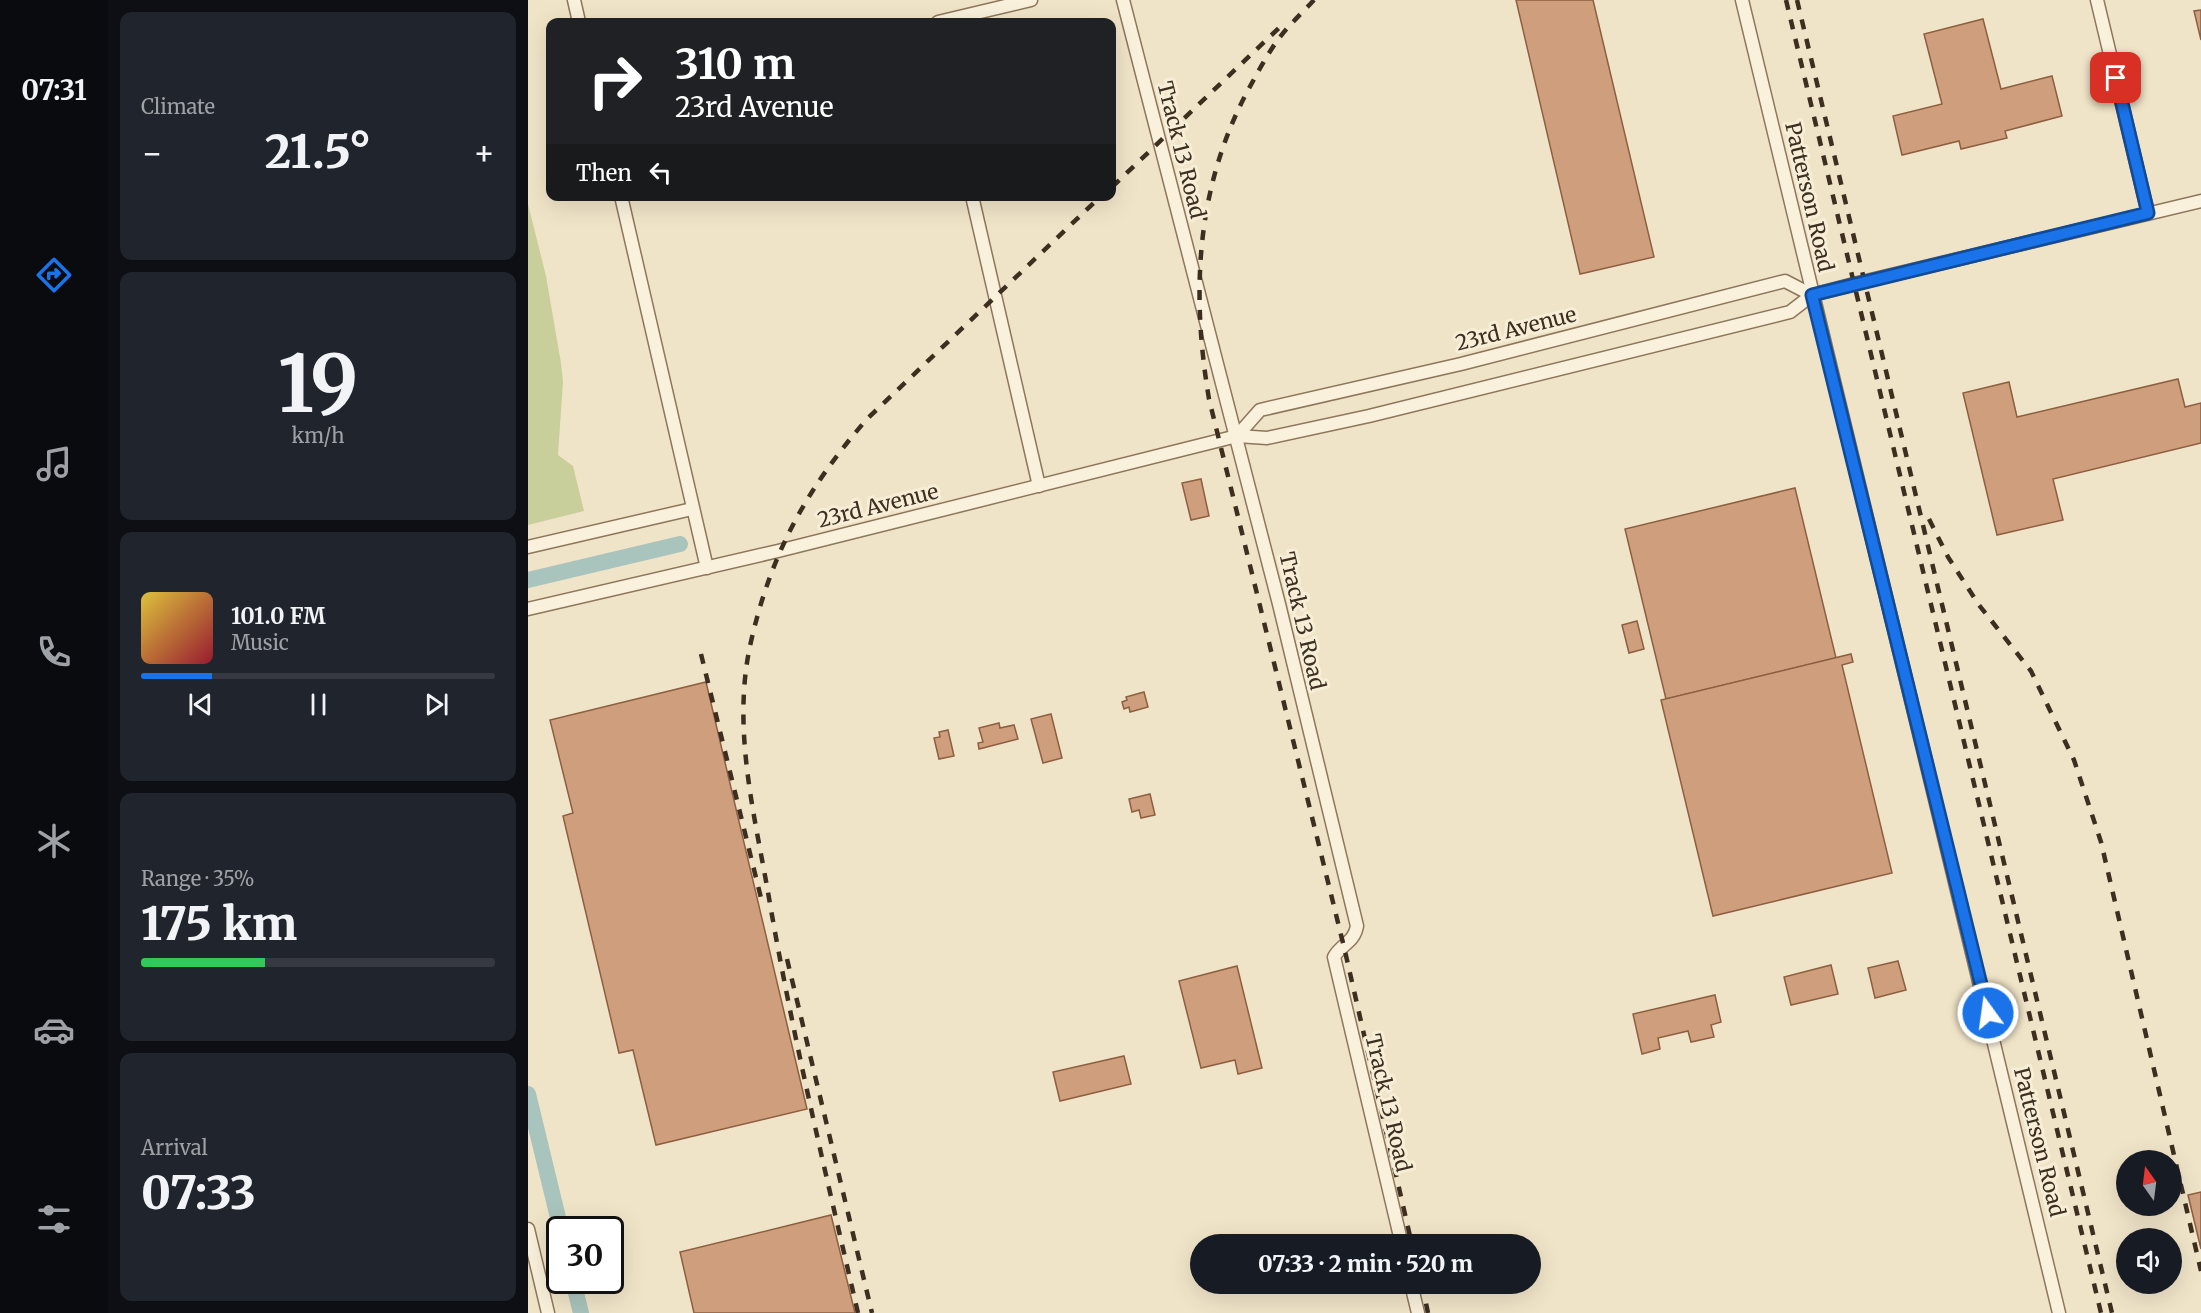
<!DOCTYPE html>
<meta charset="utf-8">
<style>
body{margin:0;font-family:Merriweather,serif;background:#20242c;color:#f1f3f6;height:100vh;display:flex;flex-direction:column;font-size:22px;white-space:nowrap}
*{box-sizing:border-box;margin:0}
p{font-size:20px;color:#9ea1a6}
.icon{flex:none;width:33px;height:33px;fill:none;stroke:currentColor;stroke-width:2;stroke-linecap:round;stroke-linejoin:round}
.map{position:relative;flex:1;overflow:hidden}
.drawer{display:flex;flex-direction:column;gap:12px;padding:12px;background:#0d0f14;width:420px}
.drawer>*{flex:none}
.guide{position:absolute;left:18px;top:18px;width:570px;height:183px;border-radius:12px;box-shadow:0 6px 24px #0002;background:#202124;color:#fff;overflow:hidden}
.needle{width:39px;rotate:346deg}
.fabs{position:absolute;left:1588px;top:1150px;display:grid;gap:12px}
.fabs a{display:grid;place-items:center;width:66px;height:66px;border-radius:50%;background:#171b24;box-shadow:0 6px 24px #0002;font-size:30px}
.speed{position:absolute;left:18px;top:1216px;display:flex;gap:12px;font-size:30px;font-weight:700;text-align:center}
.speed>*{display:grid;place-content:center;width:78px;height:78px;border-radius:50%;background:#171b24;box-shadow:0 6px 24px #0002;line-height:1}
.speed .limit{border:3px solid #111;border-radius:9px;background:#fff;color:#111}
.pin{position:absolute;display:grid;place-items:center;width:51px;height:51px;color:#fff;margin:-26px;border-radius:12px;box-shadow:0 3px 9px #0006}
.me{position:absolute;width:66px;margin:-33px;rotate:346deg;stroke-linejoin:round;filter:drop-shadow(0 0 4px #0008)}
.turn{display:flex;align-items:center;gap:21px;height:126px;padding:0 30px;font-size:27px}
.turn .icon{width:78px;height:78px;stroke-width:2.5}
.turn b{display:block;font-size:42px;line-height:51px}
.then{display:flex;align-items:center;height:57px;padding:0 30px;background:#0003;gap:12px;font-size:22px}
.big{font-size:45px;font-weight:800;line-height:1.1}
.drawer .tile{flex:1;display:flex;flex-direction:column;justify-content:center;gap:9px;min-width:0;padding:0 21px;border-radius:12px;background:#20242c}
.drawer .dial{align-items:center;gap:0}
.dial b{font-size:78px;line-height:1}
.song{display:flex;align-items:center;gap:18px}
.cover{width:72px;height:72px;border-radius:9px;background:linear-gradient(135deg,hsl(50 70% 55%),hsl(350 70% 35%))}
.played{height:6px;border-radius:3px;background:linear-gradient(90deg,#1a73e8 20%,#363941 20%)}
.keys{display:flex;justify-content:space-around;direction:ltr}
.heat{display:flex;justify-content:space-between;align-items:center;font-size:33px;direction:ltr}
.charge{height:9px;border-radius:4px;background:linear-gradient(90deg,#34c759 35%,#363941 0)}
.trip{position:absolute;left:662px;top:1234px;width:351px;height:60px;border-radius:30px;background:#171b24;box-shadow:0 6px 24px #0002;font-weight:800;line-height:60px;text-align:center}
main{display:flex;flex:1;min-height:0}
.tab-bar{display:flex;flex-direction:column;width:108px;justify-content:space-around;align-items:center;background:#090b0e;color:#9ea1a6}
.tab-bar .icon{width:42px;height:42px}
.tab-bar .selected{color:#1a73e8}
.tab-bar b{font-size:27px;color:#f1f3f6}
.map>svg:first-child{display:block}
</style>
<main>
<nav class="tab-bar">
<b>07:31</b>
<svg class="icon selected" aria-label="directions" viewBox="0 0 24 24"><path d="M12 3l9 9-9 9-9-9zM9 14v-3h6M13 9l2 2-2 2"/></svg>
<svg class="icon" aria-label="music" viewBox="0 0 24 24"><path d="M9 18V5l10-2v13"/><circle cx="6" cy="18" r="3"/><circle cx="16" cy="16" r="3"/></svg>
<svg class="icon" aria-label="phone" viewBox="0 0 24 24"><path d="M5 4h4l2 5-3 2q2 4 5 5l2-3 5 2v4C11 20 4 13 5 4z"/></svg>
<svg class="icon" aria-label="climate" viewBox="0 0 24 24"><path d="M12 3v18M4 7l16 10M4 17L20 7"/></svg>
<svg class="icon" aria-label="car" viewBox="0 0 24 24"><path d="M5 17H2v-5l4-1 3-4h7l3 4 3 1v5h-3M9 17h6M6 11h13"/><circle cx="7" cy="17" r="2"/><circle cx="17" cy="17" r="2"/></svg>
<svg class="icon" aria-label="filters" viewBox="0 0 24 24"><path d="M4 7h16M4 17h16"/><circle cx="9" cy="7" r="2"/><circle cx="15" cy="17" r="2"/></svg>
</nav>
<section class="drawer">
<div class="tile"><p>Climate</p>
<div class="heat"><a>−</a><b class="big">21.5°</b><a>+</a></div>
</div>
<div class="tile dial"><b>19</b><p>km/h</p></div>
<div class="tile">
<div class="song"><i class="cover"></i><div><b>101.0 FM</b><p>Music</p></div></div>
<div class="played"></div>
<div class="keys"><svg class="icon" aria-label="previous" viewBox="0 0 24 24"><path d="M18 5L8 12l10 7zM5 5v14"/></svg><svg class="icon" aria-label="pause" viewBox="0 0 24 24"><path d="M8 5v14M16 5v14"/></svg><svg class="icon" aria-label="next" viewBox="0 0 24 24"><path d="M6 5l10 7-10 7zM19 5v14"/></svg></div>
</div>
<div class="tile"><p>Range · 35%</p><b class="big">175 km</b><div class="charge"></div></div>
<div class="tile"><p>Arrival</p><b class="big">07:33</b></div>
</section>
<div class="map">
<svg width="1673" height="1313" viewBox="0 0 1673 1313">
<rect width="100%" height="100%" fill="#f0e4c8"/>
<path fill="#c9cf9b" d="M0 204 18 276 33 363 35 382 30 455 45 466 56 511 0 525Z"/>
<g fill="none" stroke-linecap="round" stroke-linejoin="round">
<g stroke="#a9c4bc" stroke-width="16">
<path d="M0 580 152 544"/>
<path d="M0 1094 33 1230"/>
<path d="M45 1281 53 1313"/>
</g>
</g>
<g fill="#cf9f7d" stroke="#8d5f41" stroke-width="1.5">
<path d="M988 0H1065L1126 257 1052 274Z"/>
<path d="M1673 10V40L1666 11Z"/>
<path d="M1455 19 1473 89 1524 76 1534 116 1477 131 1479 138 1433 149 1431 141 1374 155 1365 116 1414 104 1396 34Z"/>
<path d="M1650 379 1657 407 1673 403V443L1525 479 1535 520 1469 535 1435 393 1481 382 1489 417Z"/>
<path d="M673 479 681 516 663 520 654 483Z"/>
<path d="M1267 488 1308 658 1138 699 1097 529Z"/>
<path d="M1109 621 1116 649 1101 653 1094 625Z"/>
<path d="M1323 654 1325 662 1314 665 1364 873 1185 916 1133 700Z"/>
<path d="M178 682 279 1109 128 1145 105 1050 91 1053 35 816 45 813 22 720Z"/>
<path d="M616 692 620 707 602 712 601 707 596 709 594 702 599 700 598 697Z"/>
<path d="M523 714 534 758 515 763 503 719Z"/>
<path d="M471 723 472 728 486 725 490 739 451 749 450 743 455 742 451 728Z"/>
<path d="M420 730 426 756 411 759 406 738 412 737 411 732Z"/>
<path d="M622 794 627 815 613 818 611 810 604 812 601 799Z"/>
<path d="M1370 961 1378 990 1347 998 1340 968Z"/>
<path d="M1303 965 1310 994 1263 1005 1256 977Z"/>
<path d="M709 966 734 1068 710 1074 707 1060 673 1068 651 981Z"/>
<path d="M1187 995 1193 1022 1183 1025 1186 1037 1163 1042 1160 1031 1130 1038 1132 1049 1114 1054 1105 1014Z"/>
<path d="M596 1056 603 1084 532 1101 525 1072Z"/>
<path d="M1673 1192V1249L1660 1195Z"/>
<path d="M303 1215 327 1313H166L152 1252Z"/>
</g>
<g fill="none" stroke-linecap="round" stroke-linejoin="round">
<defs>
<g id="minor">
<path d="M46 0 51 22"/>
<path d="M595 0 751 604 829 926C826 943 813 944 806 957L874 1245"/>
<path d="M1214 0 1531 1313"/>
<path d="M1569 0 1620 213"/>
<path d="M410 22 503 0"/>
<path d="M93 196 179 568"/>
<path d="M444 196 511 486"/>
<path d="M709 436 732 410 933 364 1257 281 1284 295"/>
<path d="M0 547 164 509"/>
<path d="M0 609 250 551 709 436 739 438 841 416 1262 312 1284 295 1326 284 1673 201"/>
<path d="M0 1229 20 1313"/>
<path d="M883 1284 890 1313"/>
</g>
</defs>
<use href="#minor" stroke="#8d765c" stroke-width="15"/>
<use href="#minor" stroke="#faf1dc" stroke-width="12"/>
<g stroke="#3d2e20" stroke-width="4.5" stroke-dasharray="10 10" stroke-linecap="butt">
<path d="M786 0C775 12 762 24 752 37 739 54 729 74 719 92 668 189 663 293 681 399L816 947 884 1245"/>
<path d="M1258 0 1573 1313"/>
<path d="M1269 0 1584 1313"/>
<path d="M584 187 753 26"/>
<path d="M1401 519 1420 557 1451 605 1503 671 1546 760 1573 842 1673 1271"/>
<path d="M173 654 233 898"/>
<path d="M259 959 344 1313"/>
<path d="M894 1284 900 1313"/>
<path d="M330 1313C298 1175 265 1038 241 898 227 816 204 731 222 646 242 555 278 489 339 419L573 196"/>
</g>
</g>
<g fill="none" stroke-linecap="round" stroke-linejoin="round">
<defs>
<path id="route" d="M1460 1013 1284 295 1620 213 1588 78"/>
</defs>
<use href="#route" stroke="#114b97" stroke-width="15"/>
<use href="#route" stroke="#1a73e8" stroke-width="10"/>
</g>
<g text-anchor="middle" stroke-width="6" stroke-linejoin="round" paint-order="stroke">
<g font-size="21" fill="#3d2e20" stroke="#f7eed8">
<text transform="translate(653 150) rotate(76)" y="7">Track 13 Road</text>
<text transform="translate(1281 197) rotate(77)" y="7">Patterson Road</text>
<text transform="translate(988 329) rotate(-14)" y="7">23rd Avenue</text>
<text transform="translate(350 506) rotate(-14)" y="7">23rd Avenue</text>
<text transform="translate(774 621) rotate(77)" y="7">Track 13 Road</text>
<text transform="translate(860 1103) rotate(77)" y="7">Track 13 Road</text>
<text transform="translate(1511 1142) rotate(76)" y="7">Patterson Road</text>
</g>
</g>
</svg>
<div class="fabs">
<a><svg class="needle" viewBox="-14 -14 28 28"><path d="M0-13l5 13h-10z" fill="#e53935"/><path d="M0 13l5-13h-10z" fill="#9ea1a6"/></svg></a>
<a><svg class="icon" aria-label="sound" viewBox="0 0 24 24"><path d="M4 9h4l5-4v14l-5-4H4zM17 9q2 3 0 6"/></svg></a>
</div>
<div class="speed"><div class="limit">30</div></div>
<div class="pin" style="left:1588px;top:78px;background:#d93025"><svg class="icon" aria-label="arrive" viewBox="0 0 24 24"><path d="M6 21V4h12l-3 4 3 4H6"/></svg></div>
<svg class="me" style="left:1460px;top:1013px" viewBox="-20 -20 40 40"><circle r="17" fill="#1a73e8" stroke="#fff" stroke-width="3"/><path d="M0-11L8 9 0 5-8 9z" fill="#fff"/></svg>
<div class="trip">07:33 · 2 min · 520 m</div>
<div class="guide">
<div class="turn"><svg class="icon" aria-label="right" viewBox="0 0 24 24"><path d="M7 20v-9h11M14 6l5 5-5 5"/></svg><div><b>310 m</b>23rd Avenue</div></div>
<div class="then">Then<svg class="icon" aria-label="left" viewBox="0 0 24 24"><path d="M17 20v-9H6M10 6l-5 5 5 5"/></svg></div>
</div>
</div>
</main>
